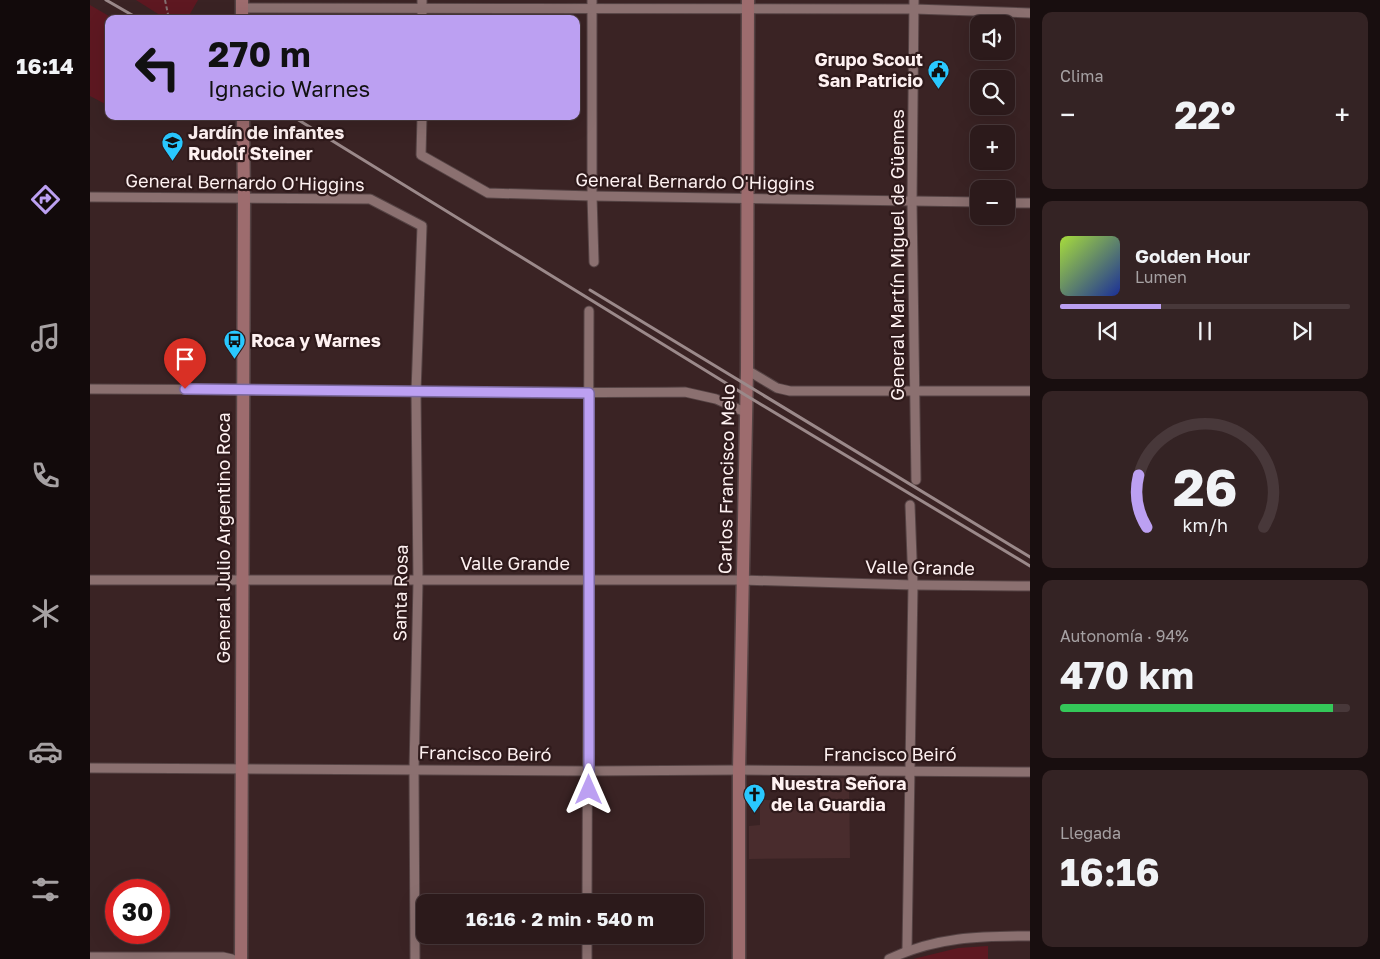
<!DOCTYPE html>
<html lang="es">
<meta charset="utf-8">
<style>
body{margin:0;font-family:"Golos Text",sans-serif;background:#342324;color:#f1f3f6;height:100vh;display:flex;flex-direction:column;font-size:19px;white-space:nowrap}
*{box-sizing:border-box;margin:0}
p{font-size:16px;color:#a6a1a3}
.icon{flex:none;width:28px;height:28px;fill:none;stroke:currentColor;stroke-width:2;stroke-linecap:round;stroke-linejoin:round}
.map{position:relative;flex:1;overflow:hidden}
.sheet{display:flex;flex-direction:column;gap:12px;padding:12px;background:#180e0f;width:350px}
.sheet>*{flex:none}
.hud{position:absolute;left:15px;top:15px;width:475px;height:105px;border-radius:10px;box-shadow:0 5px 20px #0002,0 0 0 1px #48383a;background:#bca0f2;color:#111;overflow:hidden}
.buttons{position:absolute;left:880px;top:15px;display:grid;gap:10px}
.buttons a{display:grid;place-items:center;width:45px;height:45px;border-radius:10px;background:#2c1a1b;box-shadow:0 5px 20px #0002,0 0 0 1px #48383a;font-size:25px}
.speed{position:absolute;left:15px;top:879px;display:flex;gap:10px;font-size:25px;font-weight:700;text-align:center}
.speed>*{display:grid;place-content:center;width:65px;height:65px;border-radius:50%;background:#2c1a1b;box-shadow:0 5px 20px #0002,0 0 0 1px #48383a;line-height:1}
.speed .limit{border:8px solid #d22;background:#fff;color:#111}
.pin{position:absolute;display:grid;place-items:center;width:42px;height:42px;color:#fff;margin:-51px -21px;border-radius:50% 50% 50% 0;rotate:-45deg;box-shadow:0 0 5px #0007}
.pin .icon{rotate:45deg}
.me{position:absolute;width:55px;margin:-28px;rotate:0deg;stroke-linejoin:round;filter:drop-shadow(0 0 4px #0008)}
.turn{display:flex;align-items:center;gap:18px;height:105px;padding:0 20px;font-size:22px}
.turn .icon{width:65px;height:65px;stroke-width:2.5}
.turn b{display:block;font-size:35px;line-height:42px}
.big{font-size:38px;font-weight:700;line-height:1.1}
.sheet .widget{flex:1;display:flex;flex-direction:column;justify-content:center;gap:8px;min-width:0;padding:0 18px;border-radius:10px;background:#342324}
.sheet .dial{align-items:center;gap:0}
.dial svg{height:130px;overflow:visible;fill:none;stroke:#48383a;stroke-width:7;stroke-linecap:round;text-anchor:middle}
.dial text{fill:#f1f3f6;stroke:none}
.song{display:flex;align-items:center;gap:15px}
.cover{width:60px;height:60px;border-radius:8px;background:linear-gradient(135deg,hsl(80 70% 55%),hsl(230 70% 35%))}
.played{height:5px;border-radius:2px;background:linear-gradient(90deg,#bca0f2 35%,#48383a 35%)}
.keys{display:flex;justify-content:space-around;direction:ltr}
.heat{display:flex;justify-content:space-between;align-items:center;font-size:28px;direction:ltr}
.charge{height:8px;border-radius:4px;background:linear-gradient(90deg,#34c759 94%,#48383a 0)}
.trip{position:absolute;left:326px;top:894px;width:288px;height:50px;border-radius:10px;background:#2c1a1b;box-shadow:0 5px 20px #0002,0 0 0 1px #48383a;font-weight:700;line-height:50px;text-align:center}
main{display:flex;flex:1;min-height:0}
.tab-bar{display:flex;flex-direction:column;width:90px;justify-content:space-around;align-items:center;background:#120a0b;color:#a6a1a3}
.tab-bar .icon{width:35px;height:35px}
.tab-bar .on{color:#bca0f2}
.tab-bar b{font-size:22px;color:#f1f3f6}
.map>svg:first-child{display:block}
</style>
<main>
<nav class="tab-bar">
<b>16:14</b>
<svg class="icon on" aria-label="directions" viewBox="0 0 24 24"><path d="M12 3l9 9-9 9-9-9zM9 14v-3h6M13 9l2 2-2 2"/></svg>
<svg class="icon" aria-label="music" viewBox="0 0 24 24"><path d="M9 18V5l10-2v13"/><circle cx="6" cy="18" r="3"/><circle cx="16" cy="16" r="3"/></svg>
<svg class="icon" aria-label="phone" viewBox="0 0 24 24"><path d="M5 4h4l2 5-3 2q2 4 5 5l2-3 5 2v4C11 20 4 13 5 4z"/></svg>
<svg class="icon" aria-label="climate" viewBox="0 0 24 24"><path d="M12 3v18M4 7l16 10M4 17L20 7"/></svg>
<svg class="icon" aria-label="car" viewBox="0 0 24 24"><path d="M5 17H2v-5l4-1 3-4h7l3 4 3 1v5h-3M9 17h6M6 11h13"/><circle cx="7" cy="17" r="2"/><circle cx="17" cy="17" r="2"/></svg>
<svg class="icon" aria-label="filters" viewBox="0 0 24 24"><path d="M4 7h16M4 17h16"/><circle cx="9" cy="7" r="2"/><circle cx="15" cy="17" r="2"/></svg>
</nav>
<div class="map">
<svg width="940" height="959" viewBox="0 0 940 959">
<rect width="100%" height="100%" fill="#3a2324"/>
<path fill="#492c2d" d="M759 778 760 858 659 859V826L670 825V801L674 800 730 801 729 779Z"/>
<g fill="#5e1821">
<path d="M46 0H108L97 19H76Z"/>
<path d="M0 5 24 19H19V106L0 96Z"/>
<path d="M898 946V959H823L868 948Z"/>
</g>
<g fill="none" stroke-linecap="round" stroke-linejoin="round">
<defs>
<g id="street">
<path d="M502 0V196L504 262"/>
<path d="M824 0 822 201 826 480"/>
<path d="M152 8 824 9 940 13"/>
<path d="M332 19V0"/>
<path d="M332 116 331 155 398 193 502 196 889 202"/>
<path d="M0 197 280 199 332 226 326 392 328 581 324 770 325 959"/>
<path d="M916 203H940"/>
<path d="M657 370 687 388 700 391H940"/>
<path d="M0 389C198 389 397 394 595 392L626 399 657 413"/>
<path d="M0 580H652L823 585 940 586"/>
<path d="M0 768 499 771 649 770 940 772"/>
<path d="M497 902 499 311"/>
<path d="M817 950 823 585 820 505"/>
<path d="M0 957H133L142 959"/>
<path d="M497 959V935"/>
<path d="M799 959C846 937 889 936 940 936"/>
</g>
<g id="secondary">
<path d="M152 19V0"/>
<path d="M151 959 154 199 153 116"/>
<path d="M649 959V770L657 370 658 0"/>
</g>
</defs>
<use href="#street" stroke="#554344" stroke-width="11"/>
<use href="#secondary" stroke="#554344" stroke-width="15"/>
<path stroke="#837071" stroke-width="2" stroke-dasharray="4 2.5" stroke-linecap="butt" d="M75 0 79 19"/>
<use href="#street" stroke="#8b7070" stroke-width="9"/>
<use href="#secondary" stroke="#9d6c6e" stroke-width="12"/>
<g stroke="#9b898a" stroke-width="3">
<path d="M16 0 49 19"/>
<path d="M202 116 657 396 940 566"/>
<path d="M500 290 940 557"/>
</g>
</g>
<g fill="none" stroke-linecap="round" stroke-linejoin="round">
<defs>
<path id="route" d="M95 389 499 393V790"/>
</defs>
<use href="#route" stroke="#7a689d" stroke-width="12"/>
<use href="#route" stroke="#bca0f2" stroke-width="9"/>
</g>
<defs>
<symbol id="civic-pin" viewBox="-11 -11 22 30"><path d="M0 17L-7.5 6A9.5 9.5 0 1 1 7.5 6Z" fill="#29c8ff" stroke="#2f1a1b"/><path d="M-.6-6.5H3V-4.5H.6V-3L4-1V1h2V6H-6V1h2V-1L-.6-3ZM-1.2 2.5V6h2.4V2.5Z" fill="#111"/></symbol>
<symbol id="school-pin" viewBox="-11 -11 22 30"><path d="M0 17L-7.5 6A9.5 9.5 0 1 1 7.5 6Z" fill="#29c8ff" stroke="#2f1a1b"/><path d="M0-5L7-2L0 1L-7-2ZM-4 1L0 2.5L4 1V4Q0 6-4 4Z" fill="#111"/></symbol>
<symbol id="bus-pin" viewBox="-11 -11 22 30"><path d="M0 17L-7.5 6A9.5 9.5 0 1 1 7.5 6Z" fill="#29c8ff" stroke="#2f1a1b"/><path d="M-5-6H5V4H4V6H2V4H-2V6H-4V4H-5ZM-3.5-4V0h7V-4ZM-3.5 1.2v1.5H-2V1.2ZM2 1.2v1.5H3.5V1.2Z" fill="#111"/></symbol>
<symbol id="church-pin" viewBox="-11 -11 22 30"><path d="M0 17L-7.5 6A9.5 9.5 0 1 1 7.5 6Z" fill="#29c8ff" stroke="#2f1a1b"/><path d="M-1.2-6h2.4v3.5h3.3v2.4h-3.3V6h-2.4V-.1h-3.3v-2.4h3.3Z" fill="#111"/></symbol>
</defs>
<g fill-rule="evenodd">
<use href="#civic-pin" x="836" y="58" width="25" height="34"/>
<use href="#school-pin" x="70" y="130" width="25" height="34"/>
<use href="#bus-pin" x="132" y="328" width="25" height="34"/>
<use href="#church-pin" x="652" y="782" width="25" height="34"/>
</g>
<g text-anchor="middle" stroke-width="4.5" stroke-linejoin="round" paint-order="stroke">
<g font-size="18" font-weight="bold" fill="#fef1f1" stroke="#2f1a1b" text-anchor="start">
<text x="833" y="66" text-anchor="end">Grupo Scout<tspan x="833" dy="21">San Patricio</tspan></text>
<text x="98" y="139">Jardín de infantes<tspan x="98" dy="21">Rudolf Steiner</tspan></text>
<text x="161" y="347">Roca y Warnes</text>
<text x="681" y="790">Nuestra Señora<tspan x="681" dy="21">de la Guardia</tspan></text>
</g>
<g font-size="18" fill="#fef1f1" stroke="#2f1a1b">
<text transform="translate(605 182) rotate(1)" y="6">General Bernardo O'Higgins</text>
<text transform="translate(155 183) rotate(1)" y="6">General Bernardo O'Higgins</text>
<text transform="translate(808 255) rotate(-90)" y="6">General Martín Miguel de Güemes</text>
<text transform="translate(637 479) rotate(-89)" y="6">Carlos Francisco Melo</text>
<text transform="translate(134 538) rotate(-90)" y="6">General Julio Argentino Roca</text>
<text x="425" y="570">Valle Grande</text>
<text transform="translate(830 568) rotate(1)" y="6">Valle Grande</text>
<text transform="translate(311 593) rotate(-89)" y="6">Santa Rosa</text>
<text transform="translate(395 754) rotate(1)" y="6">Francisco Beiró</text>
<text x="800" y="761">Francisco Beiró</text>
</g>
</g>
</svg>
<div class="buttons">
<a><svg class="icon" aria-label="sound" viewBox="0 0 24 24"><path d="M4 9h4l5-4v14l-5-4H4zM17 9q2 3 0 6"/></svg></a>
<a><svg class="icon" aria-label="search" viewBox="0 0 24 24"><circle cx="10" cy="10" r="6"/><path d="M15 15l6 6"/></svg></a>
<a>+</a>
<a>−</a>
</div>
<div class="speed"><div class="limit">30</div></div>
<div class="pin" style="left:95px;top:389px;background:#d93025"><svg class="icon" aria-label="arrive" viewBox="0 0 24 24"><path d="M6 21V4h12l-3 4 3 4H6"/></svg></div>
<svg class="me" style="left:499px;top:790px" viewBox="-20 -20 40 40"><path d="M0-17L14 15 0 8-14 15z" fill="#bca0f2" stroke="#fff" stroke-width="4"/></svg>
<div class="trip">16:16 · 2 min · 540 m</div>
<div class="hud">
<div class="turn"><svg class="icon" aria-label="left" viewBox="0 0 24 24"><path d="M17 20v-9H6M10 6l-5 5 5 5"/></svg><div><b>270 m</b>Ignacio Warnes</div></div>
</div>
</div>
<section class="sheet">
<div class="widget"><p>Clima</p>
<div class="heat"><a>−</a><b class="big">22°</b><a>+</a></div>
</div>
<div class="widget">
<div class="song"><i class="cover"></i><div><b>Golden Hour</b><p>Lumen</p></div></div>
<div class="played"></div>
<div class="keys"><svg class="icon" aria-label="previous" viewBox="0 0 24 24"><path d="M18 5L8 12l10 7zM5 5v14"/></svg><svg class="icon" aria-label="pause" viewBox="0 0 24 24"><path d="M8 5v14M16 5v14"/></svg><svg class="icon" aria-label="next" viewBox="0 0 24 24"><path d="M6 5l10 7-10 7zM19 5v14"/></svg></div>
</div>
<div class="widget dial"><svg viewBox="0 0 100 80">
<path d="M14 69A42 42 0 1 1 86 69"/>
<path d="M14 69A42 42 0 0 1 9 37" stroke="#bca0f2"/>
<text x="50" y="56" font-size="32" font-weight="700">26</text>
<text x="50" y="72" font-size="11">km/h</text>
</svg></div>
<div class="widget"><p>Autonomía · 94%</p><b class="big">470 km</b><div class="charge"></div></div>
<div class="widget"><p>Llegada</p><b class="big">16:16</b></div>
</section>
</main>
